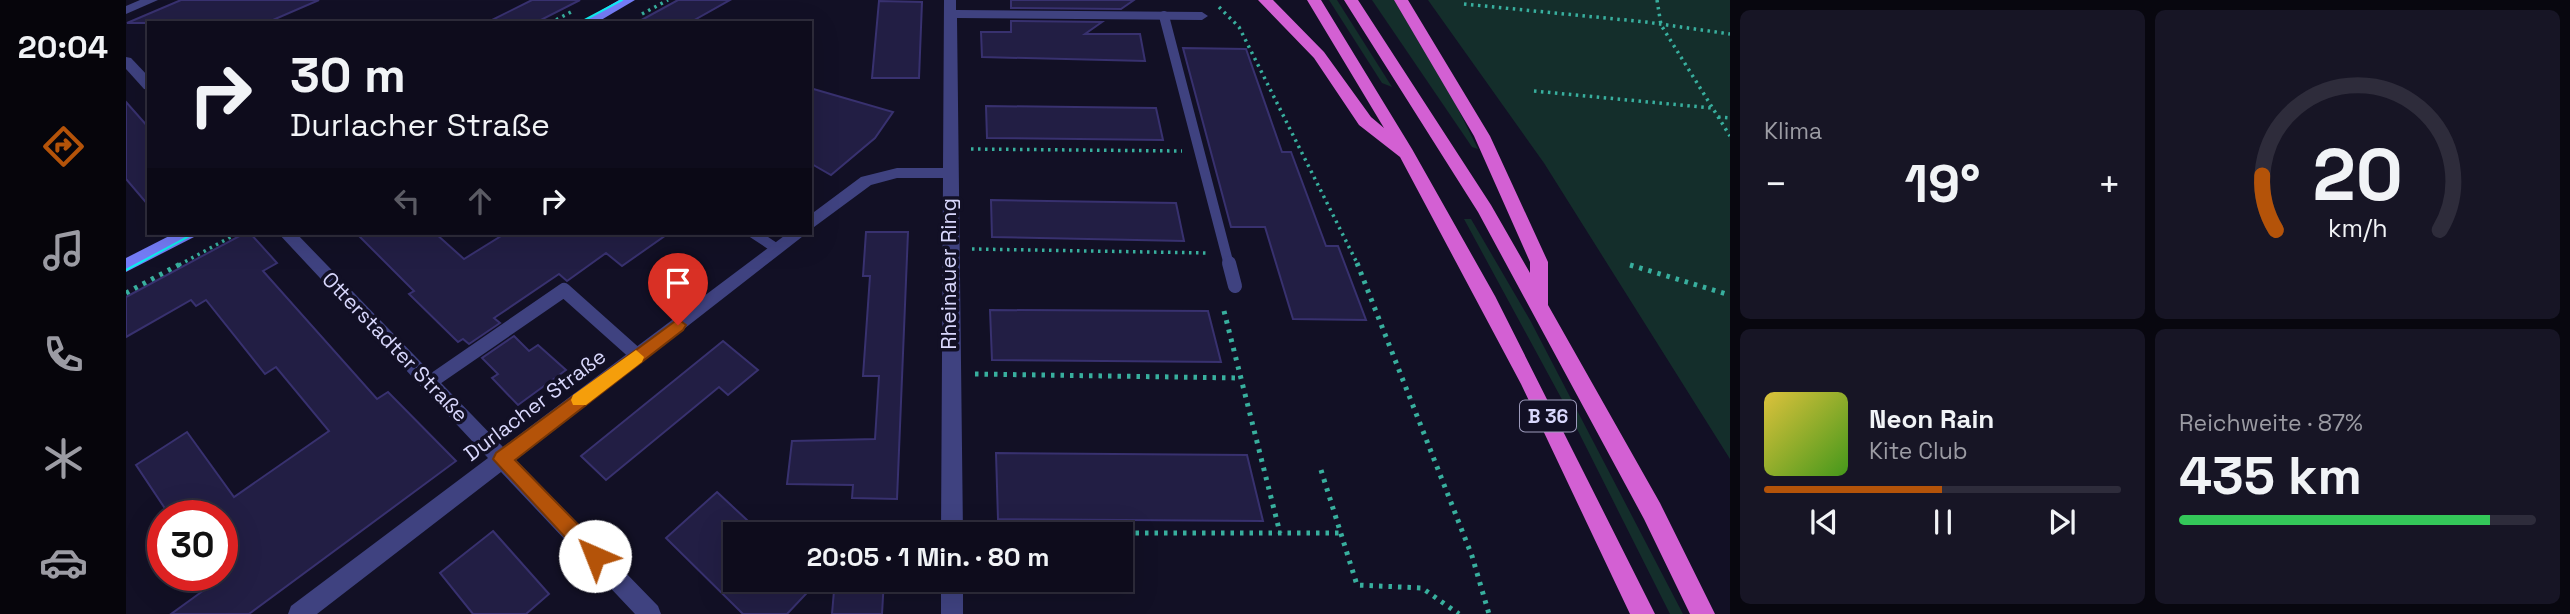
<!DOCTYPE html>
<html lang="de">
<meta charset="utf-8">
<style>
body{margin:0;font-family:"Space Grotesk",sans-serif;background:#171525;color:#f1f3f6;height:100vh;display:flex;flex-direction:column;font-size:26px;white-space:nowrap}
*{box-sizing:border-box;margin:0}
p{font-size:23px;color:#9b9ba3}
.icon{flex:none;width:38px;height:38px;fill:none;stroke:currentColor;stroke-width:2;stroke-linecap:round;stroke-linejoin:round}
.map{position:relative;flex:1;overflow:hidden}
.panel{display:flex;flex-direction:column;gap:10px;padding:10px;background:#08070f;width:840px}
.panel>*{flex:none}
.top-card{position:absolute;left:21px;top:21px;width:665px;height:214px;border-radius:0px;box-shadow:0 7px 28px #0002,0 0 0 2px #2e2c3b;background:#0e0c1c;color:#f1f3f6;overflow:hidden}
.speed{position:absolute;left:21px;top:500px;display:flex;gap:14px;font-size:35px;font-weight:700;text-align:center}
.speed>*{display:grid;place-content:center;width:91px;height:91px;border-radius:50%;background:#0e0c1c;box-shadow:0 7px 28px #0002,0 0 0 2px #2e2c3b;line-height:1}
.speed .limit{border:10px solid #d22;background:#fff;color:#111}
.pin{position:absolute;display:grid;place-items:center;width:60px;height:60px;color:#fff;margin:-72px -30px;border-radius:50% 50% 50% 0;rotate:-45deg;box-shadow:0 0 7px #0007}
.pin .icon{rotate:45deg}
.me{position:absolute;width:77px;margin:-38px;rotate:316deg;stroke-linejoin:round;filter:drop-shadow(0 0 5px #0008)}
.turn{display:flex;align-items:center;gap:24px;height:147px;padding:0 28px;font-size:32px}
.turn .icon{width:91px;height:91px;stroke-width:2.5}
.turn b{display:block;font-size:49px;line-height:60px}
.lanes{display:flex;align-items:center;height:66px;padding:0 28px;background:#0003;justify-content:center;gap:35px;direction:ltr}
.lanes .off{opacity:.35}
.big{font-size:52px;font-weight:800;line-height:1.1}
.panel .tile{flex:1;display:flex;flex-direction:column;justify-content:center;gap:10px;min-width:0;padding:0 24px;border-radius:10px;background:#171525}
.panel .dial{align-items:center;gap:0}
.dial svg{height:182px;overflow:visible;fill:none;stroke:#2e2c3b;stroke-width:7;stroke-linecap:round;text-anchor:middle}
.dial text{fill:#f1f3f6;stroke:none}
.song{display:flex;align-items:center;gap:21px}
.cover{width:84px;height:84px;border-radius:10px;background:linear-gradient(135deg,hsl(50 70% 55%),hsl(100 70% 35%))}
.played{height:7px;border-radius:4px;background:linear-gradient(90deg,#b45309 50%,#2e2c3b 50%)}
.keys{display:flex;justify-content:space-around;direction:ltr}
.heat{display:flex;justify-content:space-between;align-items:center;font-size:38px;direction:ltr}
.charge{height:10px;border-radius:5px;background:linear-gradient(90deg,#34c759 87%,#2e2c3b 0)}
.panel .tiles{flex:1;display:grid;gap:10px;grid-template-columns:repeat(2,1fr)}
.trip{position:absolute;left:597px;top:522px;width:410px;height:70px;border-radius:0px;background:#0e0c1c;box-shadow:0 7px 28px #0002,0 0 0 2px #2e2c3b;font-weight:800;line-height:70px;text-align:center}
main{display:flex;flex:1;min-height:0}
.tab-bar{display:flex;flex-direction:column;width:126px;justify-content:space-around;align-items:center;background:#06050b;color:#9b9ba3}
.tab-bar .icon{width:49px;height:49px}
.tab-bar .on{color:#b45309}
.tab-bar b{font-size:32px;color:#f1f3f6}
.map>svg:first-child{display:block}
</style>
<main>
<nav class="tab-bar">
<b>20:04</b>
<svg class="icon on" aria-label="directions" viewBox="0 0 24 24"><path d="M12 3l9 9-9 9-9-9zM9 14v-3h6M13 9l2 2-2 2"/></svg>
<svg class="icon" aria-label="music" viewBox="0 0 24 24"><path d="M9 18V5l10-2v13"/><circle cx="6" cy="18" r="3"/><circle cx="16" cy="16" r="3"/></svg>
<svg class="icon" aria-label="phone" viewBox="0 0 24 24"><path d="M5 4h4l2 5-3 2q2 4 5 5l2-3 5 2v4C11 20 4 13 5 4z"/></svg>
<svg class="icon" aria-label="climate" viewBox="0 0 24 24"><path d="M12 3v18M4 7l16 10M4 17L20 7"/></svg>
<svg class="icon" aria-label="car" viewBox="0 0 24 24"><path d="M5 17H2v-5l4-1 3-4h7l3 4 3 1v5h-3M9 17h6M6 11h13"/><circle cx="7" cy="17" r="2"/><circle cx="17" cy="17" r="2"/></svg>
</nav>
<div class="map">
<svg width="1604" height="614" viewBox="0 0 1604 614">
<rect width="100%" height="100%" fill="#121025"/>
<g fill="#142e2b">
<path d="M1203 0H1211L1266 87 1256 83Z"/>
<path d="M1246 0H1268L1328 101 1352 149 1346 147Z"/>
<path d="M1302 0H1604V459L1418 163Z"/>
<path d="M1338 219H1345L1404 320 1557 614H1544L1439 405Z"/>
</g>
<g fill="#221e44" stroke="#38316f" stroke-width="2">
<path d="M55 0H193L140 23H1Z"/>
<path d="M406 0H454L409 23H360Z"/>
<path d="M552 0H604L563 23H510Z"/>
<path d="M885 0H1008L995 9 885 8Z"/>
<path d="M753 1 796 2 793 78H746Z"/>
<path d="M885 21 976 22 959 34H1014L1019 61 856 57 855 32H885Z"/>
<path d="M1057 48 1120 49 1156 152H1165L1200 246H1212L1240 320 1167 319 1139 227H1105Z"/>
<path d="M684 88 767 112 749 138 705 175 684 163Z"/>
<path d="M0 102 23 128V206L0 179Z"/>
<path d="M860 106 1030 108 1037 140 861 138Z"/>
<path d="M865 200 1050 203 1058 241 866 237Z"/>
<path d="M740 232H782L771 499 726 498 727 485 661 484 666 441 749 439 753 376H737L744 276H737Z"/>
<path d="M119 233H124L151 263 137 271 251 399 262 392 330 461 123 614H45L92 580 89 577 96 576V516H44L10 465 61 432 108 497 203 431 150 367 139 374 80 300 70 306 65 300 0 337V297Z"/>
<path d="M230 233H309L338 259 380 233H543L496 266 480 253 441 281 433 274 368 318 374 323 343 344 337 339 332 342 283 294 288 291Z"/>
<path d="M864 310 1082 311 1095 362 866 360Z"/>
<path d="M388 336 403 351 412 345 440 370 392 405 366 378 372 374 356 358Z"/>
<path d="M597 341 632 370 602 395 593 387 480 480 455 456Z"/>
<path d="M870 453 1121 455 1137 521 872 519Z"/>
<path d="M591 492 636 534H609V579H694L661 614H617L540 538Z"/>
<path d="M367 531 423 594 400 614H347L314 573Z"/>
<path d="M709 579H758L756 614H706Z"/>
</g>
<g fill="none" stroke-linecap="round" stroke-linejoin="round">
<g stroke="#38af9e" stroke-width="3.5" stroke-dasharray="2.5 4.5" stroke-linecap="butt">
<path d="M1531 0 1535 25 1604 136"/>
<path d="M1338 4 1520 22 1604 34"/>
<path d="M1093 7 1113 27 1232 265"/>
<path d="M516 14 542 0"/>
<path d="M424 23 445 12"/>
<path d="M1408 91 1586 108"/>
<path d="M1592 117 1604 118"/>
<path d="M845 149 1056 151"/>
<path d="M846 249 1082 253"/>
<path d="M53 265 112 233"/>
</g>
<g stroke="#38af9e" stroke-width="5" stroke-dasharray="3.5 6" stroke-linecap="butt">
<path d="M1231 263 1346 556 1363 614"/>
<path d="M1504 265 1604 295"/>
<path d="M0 293 56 263"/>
<path d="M1098 311 1154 533"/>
<path d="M849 374 1114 378"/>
<path d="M1195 470 1231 585 1296 588 1333 614"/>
<path d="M848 533H1216"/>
</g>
<g stroke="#3f4280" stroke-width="10">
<path d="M1038 16 1103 265"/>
<path d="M627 233 651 249"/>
</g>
<g stroke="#3f4280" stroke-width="14">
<path d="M1103 263 1109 286"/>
<path d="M303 383 438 290 512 356"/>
</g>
<g fill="#3f4280" fill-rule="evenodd">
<path d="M14 0H32L0 14V6Z"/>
<path d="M818 0H830V10L1076 12 1082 16 1076 20 831 18 837 534H815L817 178H771L745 185 684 230V215L735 177 771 168H817Z"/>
<path d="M0 57 5 58 23 77V90L18 89 0 69Z"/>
<path d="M152 233H170L377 447 662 233H681L390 460 532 606 535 614H509L375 472 191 614H162L165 606 362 458Z"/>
<rect x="815" y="579" width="22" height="35"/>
</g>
<g fill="#747cf6" fill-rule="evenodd">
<path d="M493 0H509L470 23H454Z"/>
<path d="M49 233H70L68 237 0 272V258Z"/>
</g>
<g fill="#d360d3" fill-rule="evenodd">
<path d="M1132 0H1147L1198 52 1245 117 1258 128 1181 0H1195L1286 149 1369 296 1529 614H1504L1395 384 1274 157 1233 125 1188 58Z"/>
<path d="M1218 0H1232L1365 205 1404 273V262L1348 136 1268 0H1282L1364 136 1422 262V305L1534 503 1589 614H1564L1518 519 1352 212Z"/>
</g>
<g stroke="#10ecef" stroke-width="2">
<path d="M453 23 496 0"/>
<path d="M0 270 69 233"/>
</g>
</g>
<path fill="#b45309" stroke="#753606" stroke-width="2" d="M552 319 560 325 557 330 389 460 476 549 478 556 476 562 469 565 462 562 367 459 370 453Z"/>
<path fill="#f59e0b" d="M510 350 518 357 516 362 460 405H447L445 400 447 395Z"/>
<g text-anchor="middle" stroke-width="7" stroke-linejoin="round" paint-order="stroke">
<rect fill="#121025" stroke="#9d9bbc" stroke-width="2" x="1394" y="400.5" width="56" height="31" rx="5"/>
<g font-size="19" font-weight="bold" fill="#d8d7fc">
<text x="1422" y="423">B 36</text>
</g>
<g font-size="21" fill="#d8d7fc" stroke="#121025">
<text transform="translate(823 274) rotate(-90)" y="7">Rheinauer Ring</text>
<text transform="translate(269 347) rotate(46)" y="7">Otterstadter Straße</text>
<text transform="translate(409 405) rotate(-37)" y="7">Durlacher Straße</text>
</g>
</g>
</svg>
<div class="speed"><div class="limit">30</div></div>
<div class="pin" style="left:552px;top:325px;background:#d93025"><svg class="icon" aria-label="arrive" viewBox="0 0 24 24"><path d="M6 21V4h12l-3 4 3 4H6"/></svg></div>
<svg class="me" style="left:469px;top:556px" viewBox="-20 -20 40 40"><circle r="19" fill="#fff"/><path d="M0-13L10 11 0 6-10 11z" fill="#b45309"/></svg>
<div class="trip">20:05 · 1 Min. · 80 m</div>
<div class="top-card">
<div class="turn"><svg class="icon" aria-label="right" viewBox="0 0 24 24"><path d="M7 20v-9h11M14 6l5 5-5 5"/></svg><div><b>30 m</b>Durlacher Straße</div></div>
<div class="lanes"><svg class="icon off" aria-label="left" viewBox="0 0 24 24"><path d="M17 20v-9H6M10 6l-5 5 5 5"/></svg><svg class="icon off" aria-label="ahead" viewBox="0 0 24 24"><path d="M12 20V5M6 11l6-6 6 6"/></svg><svg class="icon" aria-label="right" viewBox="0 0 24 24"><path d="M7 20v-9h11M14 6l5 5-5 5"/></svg></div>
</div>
</div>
<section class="panel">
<div class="tiles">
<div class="tile"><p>Klima</p>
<div class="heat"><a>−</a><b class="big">19°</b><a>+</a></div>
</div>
<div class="tile dial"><svg viewBox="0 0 100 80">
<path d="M14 69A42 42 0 1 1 86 69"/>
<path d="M14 69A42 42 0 0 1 8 45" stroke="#b45309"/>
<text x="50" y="56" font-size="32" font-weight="700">20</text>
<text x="50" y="72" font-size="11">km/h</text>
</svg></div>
<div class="tile">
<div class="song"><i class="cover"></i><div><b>Neon Rain</b><p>Kite Club</p></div></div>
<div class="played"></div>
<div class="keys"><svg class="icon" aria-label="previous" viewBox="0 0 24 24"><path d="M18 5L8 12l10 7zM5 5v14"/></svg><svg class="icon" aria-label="pause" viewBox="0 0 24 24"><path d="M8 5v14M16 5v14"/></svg><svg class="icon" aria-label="next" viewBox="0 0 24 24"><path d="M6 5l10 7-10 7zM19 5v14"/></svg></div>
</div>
<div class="tile"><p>Reichweite · 87%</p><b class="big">435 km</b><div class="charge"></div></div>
</div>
</section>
</main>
